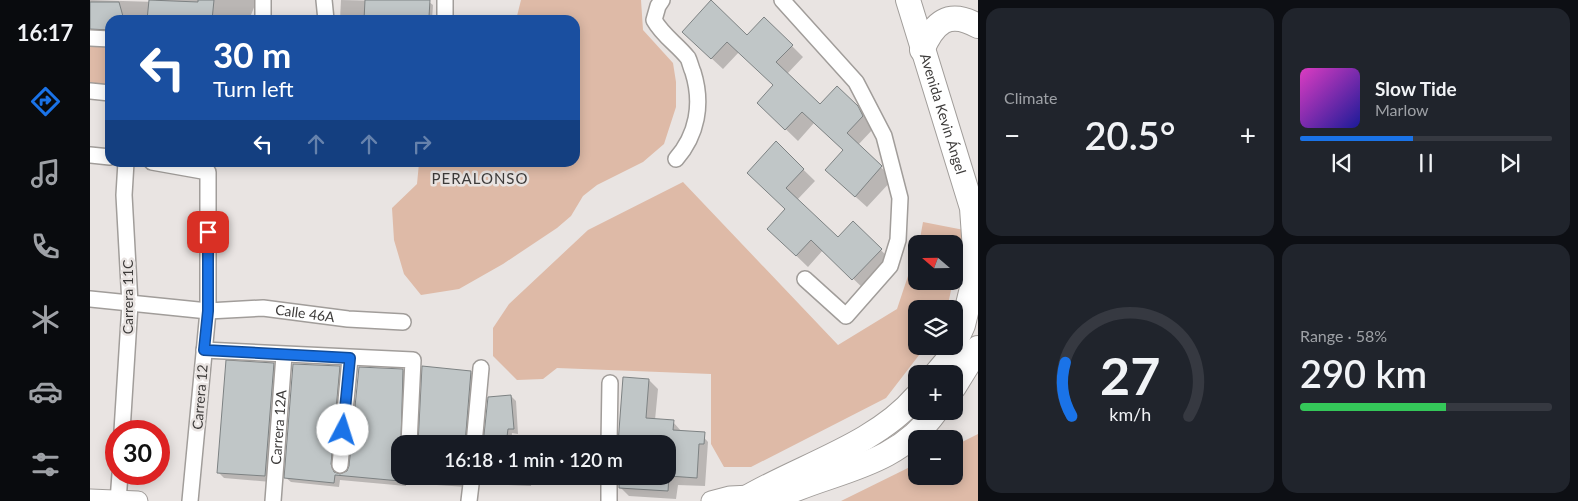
<!DOCTYPE html>
<meta charset="utf-8">
<style>
body{margin:0;font-family:Lato,sans-serif;background:#20242c;color:#f1f3f6;height:100vh;display:flex;flex-direction:column;font-size:19px;white-space:nowrap}
*{box-sizing:border-box;margin:0}
p{font-size:16px;color:#9ea1a6}
.icon{flex:none;width:28px;height:28px;fill:none;stroke:currentColor;stroke-width:2;stroke-linecap:round;stroke-linejoin:round}
.map{position:relative;flex:1;overflow:hidden}
.panel{display:flex;flex-direction:column;gap:8px;padding:8px;background:#0d0f14;width:600px}
.panel>*{flex:none}
.banner{position:absolute;left:15px;top:15px;width:475px;height:152px;border-radius:15px;box-shadow:0 2px 12px #0003;background:#1a4fa0;color:#fff;overflow:hidden}
.needle{width:32px;rotate:290deg}
.fabs{position:absolute;left:818px;top:235px;display:grid;gap:10px}
.fabs a{display:grid;place-items:center;width:55px;height:55px;border-radius:10px;background:#171b24;box-shadow:0 2px 12px #0003;font-size:25px}
.speed{position:absolute;left:15px;top:420px;display:flex;gap:10px;font-size:25px;font-weight:700;text-align:center}
.speed>*{display:grid;place-content:center;width:65px;height:65px;border-radius:50%;background:#171b24;box-shadow:0 2px 12px #0003;line-height:1}
.speed .limit{border:8px solid #d22;background:#fff;color:#111}
.pin{position:absolute;display:grid;place-items:center;width:42px;height:42px;color:#fff;margin:-21px;border-radius:10px;box-shadow:0 2px 8px #0006}
.me{position:absolute;width:55px;margin:-28px;rotate:5deg;stroke-linejoin:round;filter:drop-shadow(0 0 4px #0008)}
.turn{display:flex;align-items:center;gap:18px;height:105px;padding:0 25px;font-size:22px}
.turn .icon{width:65px;height:65px;stroke-width:2.5}
.turn b{display:block;font-size:35px;line-height:42px}
.lanes{display:flex;align-items:center;height:48px;padding:0 25px;background:#0003;justify-content:center;gap:25px;direction:ltr}
.lanes .off{opacity:.35}
.big{font-size:38px;font-weight:600;line-height:1.1}
.panel .tile{flex:1;display:flex;flex-direction:column;justify-content:center;gap:8px;min-width:0;padding:0 18px;border-radius:15px;background:#20242c}
.panel .dial{align-items:center;gap:0}
.dial svg{height:130px;overflow:visible;fill:none;stroke:#363941;stroke-width:7;stroke-linecap:round;text-anchor:middle}
.dial text{fill:#f1f3f6;stroke:none}
.song{display:flex;align-items:center;gap:15px}
.cover{width:60px;height:60px;border-radius:8px;background:linear-gradient(135deg,hsl(310 70% 55%),hsl(240 70% 35%))}
.played{height:5px;border-radius:2px;background:linear-gradient(90deg,#1a73e8 45%,#363941 45%)}
.keys{display:flex;justify-content:space-around;direction:ltr}
.heat{display:flex;justify-content:space-between;align-items:center;font-size:28px;direction:ltr}
.charge{height:8px;border-radius:4px;background:linear-gradient(90deg,#34c759 58%,#363941 0)}
.panel .tiles{flex:1;display:grid;gap:8px;grid-template-columns:repeat(2,1fr)}
.trip{position:absolute;left:301px;top:435px;width:285px;height:50px;border-radius:15px;background:#171b24;box-shadow:0 2px 12px #0003;font-weight:600;line-height:50px;text-align:center}
main{display:flex;flex:1;min-height:0}
.tabs{display:flex;flex-direction:column;width:90px;justify-content:space-around;align-items:center;background:#090b0e;color:#9ea1a6}
.tabs .icon{width:35px;height:35px}
.tabs .current{color:#1a73e8}
.tabs b{font-size:22px;color:#f1f3f6}
.map>svg:first-child{display:block}
</style>
<main>
<nav class="tabs">
<b>16:17</b>
<svg class="icon current" aria-label="directions" viewBox="0 0 24 24"><path d="M12 3l9 9-9 9-9-9zM9 14v-3h6M13 9l2 2-2 2"/></svg>
<svg class="icon" aria-label="music" viewBox="0 0 24 24"><path d="M9 18V5l10-2v13"/><circle cx="6" cy="18" r="3"/><circle cx="16" cy="16" r="3"/></svg>
<svg class="icon" aria-label="phone" viewBox="0 0 24 24"><path d="M5 4h4l2 5-3 2q2 4 5 5l2-3 5 2v4C11 20 4 13 5 4z"/></svg>
<svg class="icon" aria-label="climate" viewBox="0 0 24 24"><path d="M12 3v18M4 7l16 10M4 17L20 7"/></svg>
<svg class="icon" aria-label="car" viewBox="0 0 24 24"><path d="M5 17H2v-5l4-1 3-4h7l3 4 3 1v5h-3M9 17h6M6 11h13"/><circle cx="7" cy="17" r="2"/><circle cx="17" cy="17" r="2"/></svg>
<svg class="icon" aria-label="filters" viewBox="0 0 24 24"><path d="M4 7h16M4 17h16"/><circle cx="9" cy="7" r="2"/><circle cx="15" cy="17" r="2"/></svg>
</nav>
<div class="map">
<svg width="888" height="501" viewBox="0 0 888 501">
<rect width="100%" height="100%" fill="#e9e4e2"/>
<g fill="#debaa7">
<path d="M431 0H551L553 30 583 63 586 82V107L574 144 553 162 507 185 493 196 481 216 467 228 413 264 369 289 331 295 314 274 304 240 302 208 327 184 329 163 485 162V20H426Z"/>
<path d="M0 41 20 44V92L0 86Z"/>
<path d="M593 182 748 345 807 309 826 252V281H863L857 309H826V346H836L796 398 661 467H634L621 444V374L467 368 453 379 427 380 403 356V328L419 304 498 230Z"/>
<path d="M833 222 874 230 864 278V244H829Z"/>
<path d="M888 434V501H751L826 464V476H864V446Z"/>
</g>
<g fill="#0003">
<path d="M0 0 66 2V0H167L159 20H20V33L2 32 0 30Z"/>
<path d="M251 0 339 2 343 5 342 20H250Z"/>
<path d="M657 37 702 46 713 57 697 74 730 106 767 107 779 119 784 128 768 145 803 179 777 207 749 182 754 151 724 123 708 141 680 114 684 85 649 52 633 69 605 43Z"/>
<path d="M686 143 725 181 707 200 748 239 763 223 802 261 775 290 733 250 718 267 690 240 696 209Z"/>
<path d="M183 364 189 370 181 482 134 478 128 472Z"/>
<path d="M249 367 254 372 246 474H255L261 466 313 370 318 375 315 444H310V476H379L377 487 316 483V486L250 480 249 487 201 482 195 477Z"/>
<path d="M381 372 386 377 380 444H330Z"/>
<path d="M559 380 568 389 565 420 583 422 592 432 610 433 618 442 615 486 588 485 586 499 539 496 530 487 528 476H578V444H529Z"/>
<path d="M421 396 426 401 428 434 422 433 421 444H395Z"/>
<path d="M392 476H442L441 486 397 484Z"/>
</g>
<g fill="#c0c6c7" stroke="#7d8283">
<path d="M59 0 108 2V0H124L122 20H57Z"/>
<path d="M275 0H340L339 17 319 16V20H274Z"/>
<path d="M621 0 657 35 674 17 703 45 686 62 730 104 747 86 768 106 773 116 757 133 792 166 765 197 735 170 753 150 712 112 695 130 667 103 683 85 637 42 621 59 592 32Z"/>
<path d="M0 2H29L34 20H20V30L0 29Z"/>
<path d="M686 141 714 169 696 188 748 237 763 221 792 249 762 280 721 240 706 256 677 229 695 209 657 173Z"/>
<path d="M136 360 184 363 175 476 127 473Z"/>
<path d="M203 364 250 366 241 464 244 472 250 474 257 471 259 466 269 367 313 369 310 481 245 475 244 483 194 478Z"/>
<path d="M332 366 381 371 375 444H328Z"/>
<path d="M533 377 559 379 556 418 584 420 583 430 615 432 614 444H609L607 478 579 476 578 491 529 488V476H578V444H528Z"/>
<path d="M421 395 424 429H418L416 444H393L398 397Z"/>
</g>
<g fill="none" stroke-linecap="round" stroke-linejoin="round">
<defs>
<g id="minor">
<path d="M173 0V20"/>
<path d="M234 0 236 20"/>
<path d="M572 0 568 6 564 20C573 36 587 44 598 58 600 62 601 68 603 72 613 104 607 135 586 159"/>
<path d="M692 0 766 82 794 136 810 198 808 240 800 266 756 316 715 279"/>
<path d="M355 20V0"/>
<path d="M0 38 20 39"/>
<path d="M0 91 20 93"/>
<path d="M0 155 20 157"/>
<path d="M62 162 118 172V311L100 501"/>
<path id="s1" d="M0 299 118 311 173 308 258 319 313 322"/>
<path d="M114 350 323 360 319 444"/>
<path d="M32 431 40 304 34 195 36 162"/>
<path d="M384 444 391 368"/>
<path d="M519 444 520 383"/>
<path d="M250 465 260 358"/>
<path d="M28 501 30 474"/>
<path id="s2" d="M183 501 194 355"/>
<path d="M379 501 382 476"/>
<path d="M519 501V476"/>
</g>
<g id="tertiary">
<path d="M0 499 48 501"/>
<path d="M621 501 640 496 661 495"/>
</g>
<g id="primary">
<path id="s3" d="M818 0 882 208 885 250 882 288 873 325 864 345"/>
<path d="M832 50C844 23 858 9 888 26"/>
<path d="M846 374 857 361 863 346"/>
<path d="M864 387 888 348"/>
<path d="M651 501C707 467 784 446 826 397"/>
<path d="M679 501C738 470 803 471 846 411"/>
</g>
</defs>
<use href="#minor" stroke="#a19d9a" stroke-width="18"/>
<use href="#tertiary" stroke="#a19d9a" stroke-width="21"/>
<use href="#primary" stroke="#a19d9a" stroke-width="26"/>
<use href="#minor" stroke="#fff" stroke-width="15"/>
<use href="#tertiary" stroke="#fff" stroke-width="19"/>
<use href="#primary" stroke="#fff" stroke-width="24"/>
</g>
<g fill="none" stroke-linecap="round" stroke-linejoin="round">
<defs>
<path id="route" d="M118 232V311L114 350 260 358 253 430"/>
</defs>
<use href="#route" stroke="#114b97" stroke-width="12"/>
<use href="#route" stroke="#1a73e8" stroke-width="9"/>
</g>
<g text-anchor="middle" stroke-width="5" stroke-linejoin="round" paint-order="stroke">
<g font-size="14" fill="#3d3b3a" stroke="#e9e4e2">
<text dy="5" stroke="none"><textPath href="#s3" startOffset="119">Avenida Kevin Ángel</textPath></text>
<text transform="translate(38 297) rotate(-90)" y="5">Carrera 11C</text>
<text dy="5" stroke="none"><textPath href="#s1" startOffset="216">Calle 46A</textPath></text>
<text transform="translate(110 397) rotate(-85)" y="5">Carrera 12</text>
<text dy="5" stroke="none"><textPath href="#s2" startOffset="74">Carrera 12A</textPath></text>
</g>
<g font-size="15" letter-spacing="1" fill="#3d3b3a" stroke="#e9e4e2">
<text x="390" y="184">PERALONSO</text>
</g>
</g>
</svg>
<div class="fabs">
<a><svg class="needle" viewBox="-14 -14 28 28"><path d="M0-13l5 13h-10z" fill="#e53935"/><path d="M0 13l5-13h-10z" fill="#9ea1a6"/></svg></a>
<a><svg class="icon" aria-label="layers" viewBox="0 0 24 24"><path d="M12 4l9 5-9 5-9-5zM3 14l9 5 9-5"/></svg></a>
<a>+</a>
<a>−</a>
</div>
<div class="speed"><div class="limit">30</div></div>
<div class="pin" style="left:118px;top:232px;background:#d93025"><svg class="icon" aria-label="arrive" viewBox="0 0 24 24"><path d="M6 21V4h12l-3 4 3 4H6"/></svg></div>
<svg class="me" style="left:253px;top:430px" viewBox="-20 -20 40 40"><circle r="19" fill="#fff"/><path d="M0-13L10 11 0 6-10 11z" fill="#1a73e8"/></svg>
<div class="trip">16:18 · 1 min · 120 m</div>
<div class="banner">
<div class="turn"><svg class="icon" aria-label="left" viewBox="0 0 24 24"><path d="M17 20v-9H6M10 6l-5 5 5 5"/></svg><div><b>30 m</b>Turn left</div></div>
<div class="lanes"><svg class="icon" aria-label="left" viewBox="0 0 24 24"><path d="M17 20v-9H6M10 6l-5 5 5 5"/></svg><svg class="icon off" aria-label="ahead" viewBox="0 0 24 24"><path d="M12 20V5M6 11l6-6 6 6"/></svg><svg class="icon off" aria-label="ahead" viewBox="0 0 24 24"><path d="M12 20V5M6 11l6-6 6 6"/></svg><svg class="icon off" aria-label="right" viewBox="0 0 24 24"><path d="M7 20v-9h11M14 6l5 5-5 5"/></svg></div>
</div>
</div>
<section class="panel">
<div class="tiles">
<div class="tile"><p>Climate</p>
<div class="heat"><a>−</a><b class="big">20.5°</b><a>+</a></div>
</div>
<div class="tile">
<div class="song"><i class="cover"></i><div><b>Slow Tide</b><p>Marlow</p></div></div>
<div class="played"></div>
<div class="keys"><svg class="icon" aria-label="previous" viewBox="0 0 24 24"><path d="M18 5L8 12l10 7zM5 5v14"/></svg><svg class="icon" aria-label="pause" viewBox="0 0 24 24"><path d="M8 5v14M16 5v14"/></svg><svg class="icon" aria-label="next" viewBox="0 0 24 24"><path d="M6 5l10 7-10 7zM19 5v14"/></svg></div>
</div>
<div class="tile dial"><svg viewBox="0 0 100 80">
<path d="M14 69A42 42 0 1 1 86 69"/>
<path d="M14 69A42 42 0 0 1 10 36" stroke="#1a73e8"/>
<text x="50" y="56" font-size="32" font-weight="700">27</text>
<text x="50" y="72" font-size="11">km/h</text>
</svg></div>
<div class="tile"><p>Range · 58%</p><b class="big">290 km</b><div class="charge"></div></div>
</div>
</section>
</main>
